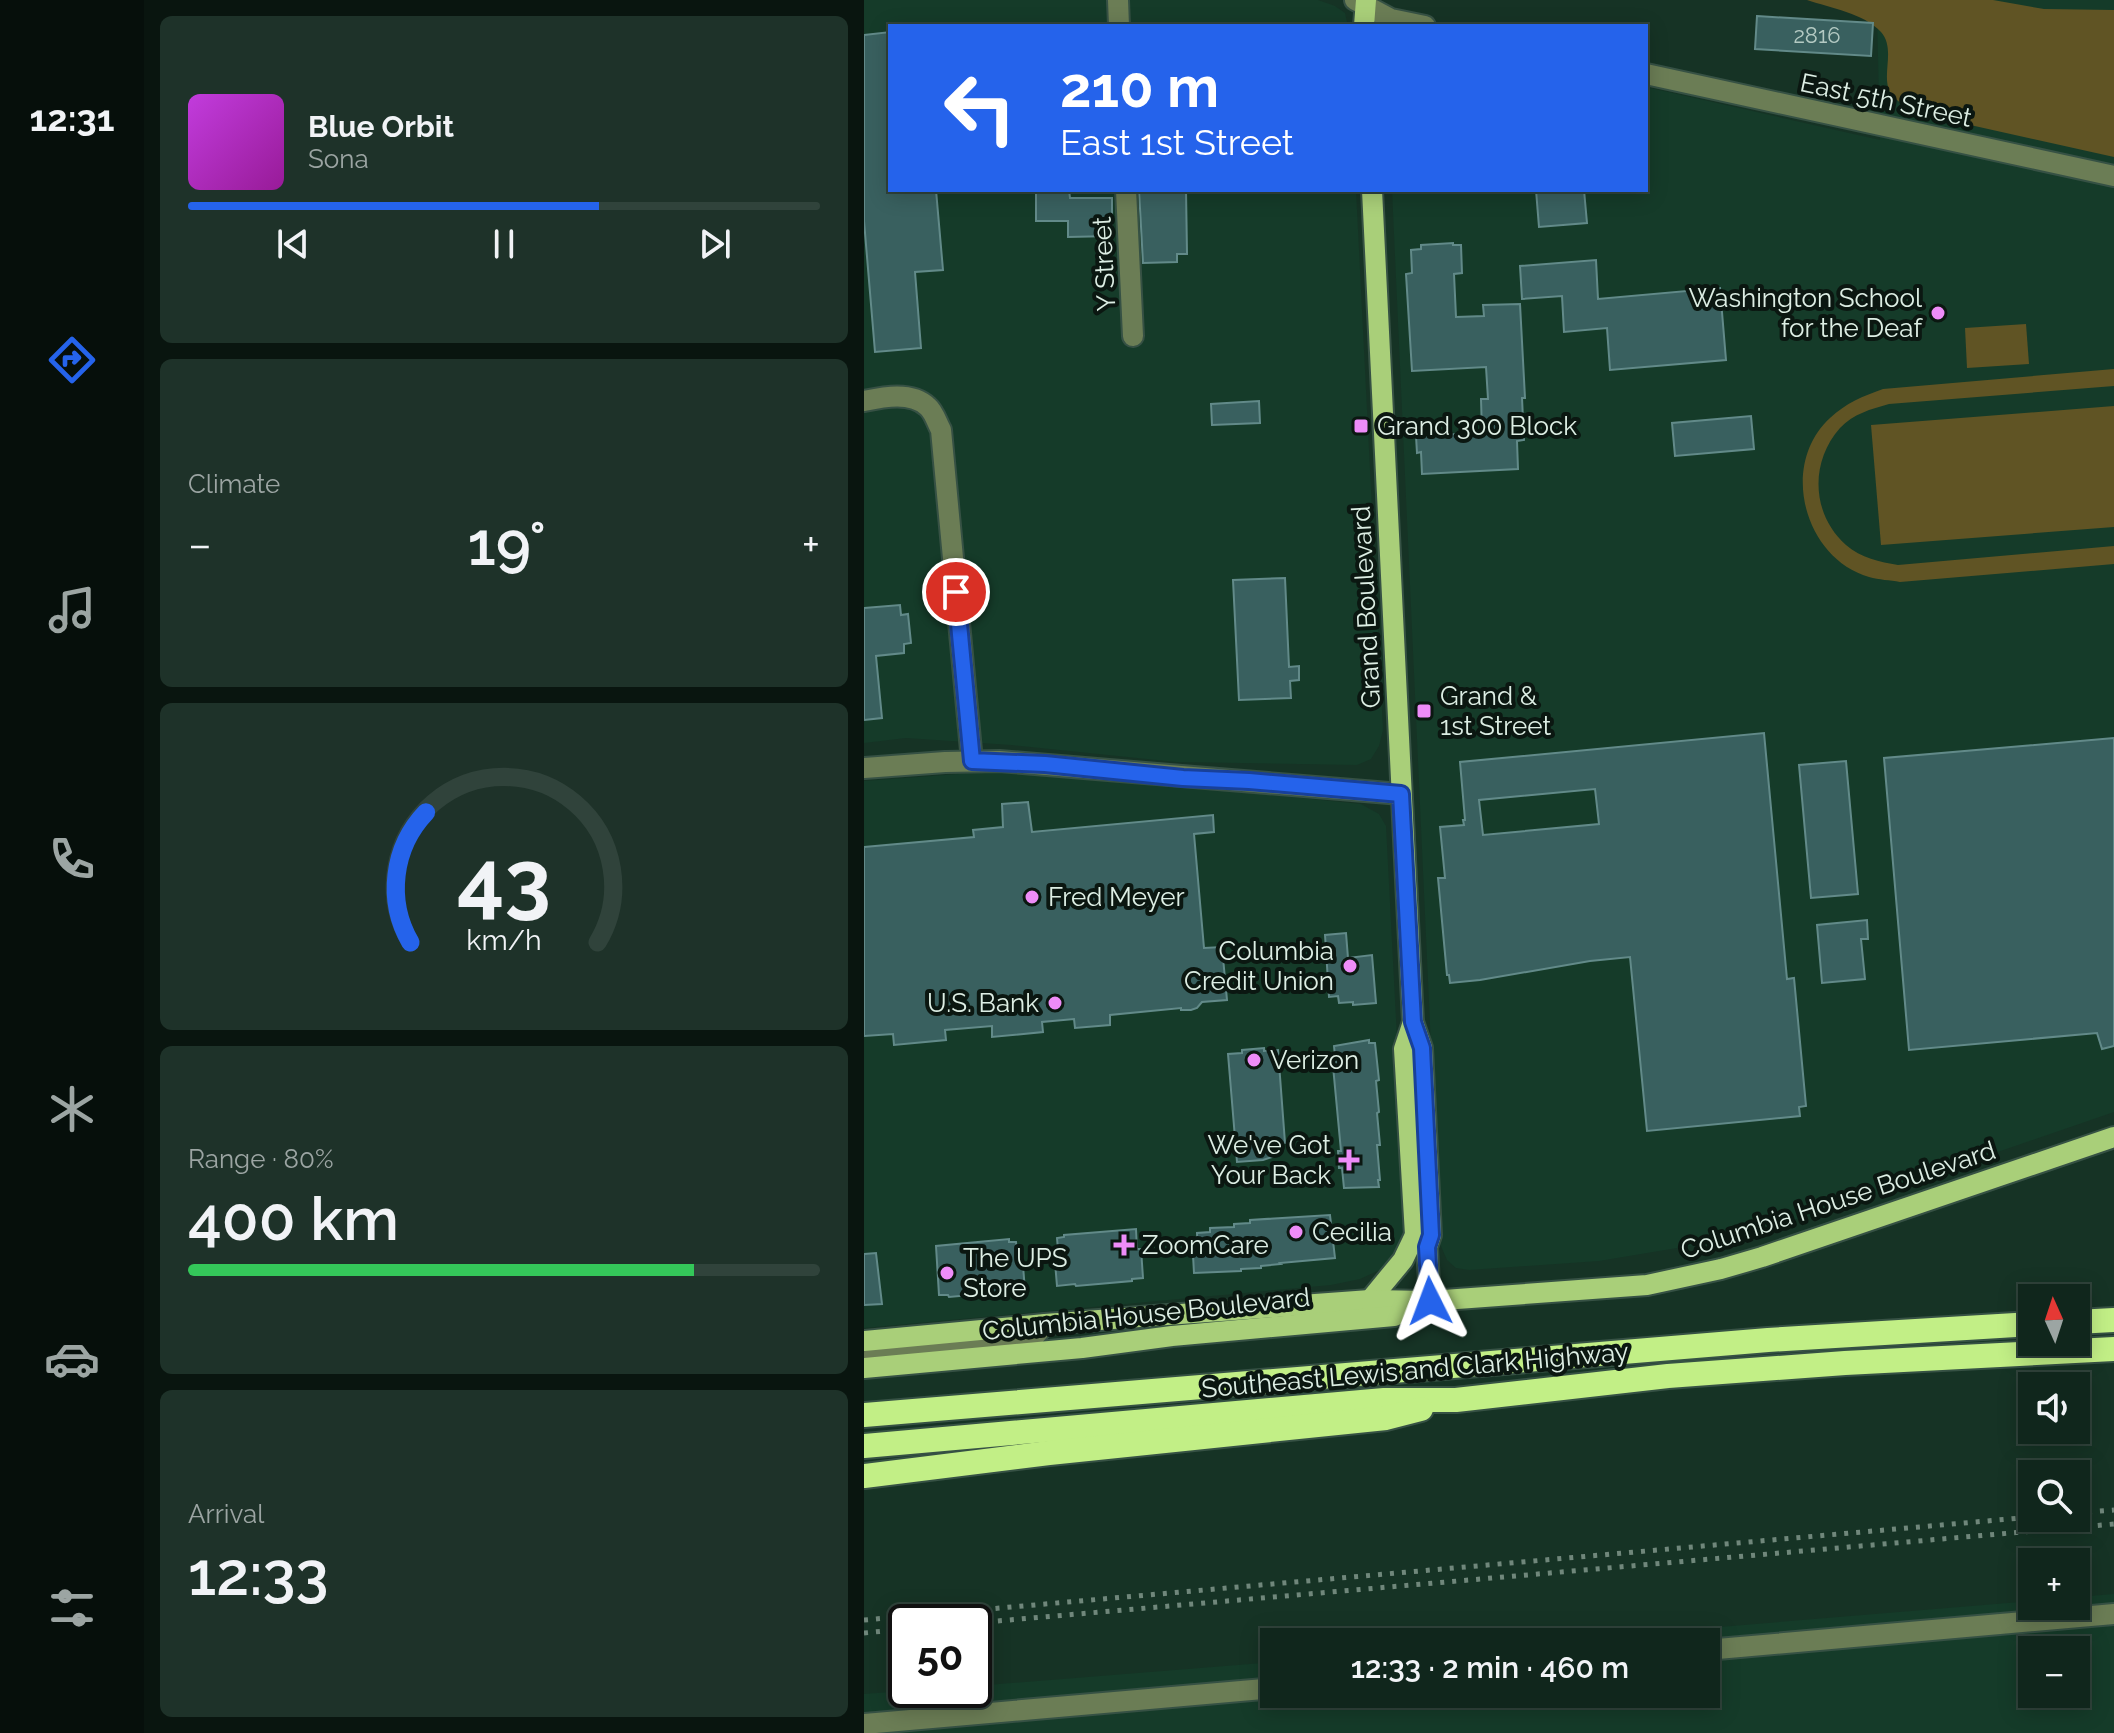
<!DOCTYPE html>
<meta charset="utf-8">
<style>
body{margin:0;font-family:Raleway,sans-serif;background:#1e3229;color:#f1f3f6;height:100vh;display:flex;flex-direction:column;font-size:30px;white-space:nowrap}
*{box-sizing:border-box;margin:0}
p{font-size:26px;color:#9ca5a3}
.icon{flex:none;width:44px;height:44px;fill:none;stroke:currentColor;stroke-width:2;stroke-linecap:round;stroke-linejoin:round}
.map{position:relative;flex:1;overflow:hidden}
.sheet{display:flex;flex-direction:column;gap:16px;padding:16px;background:#09150f;width:720px}
.sheet>*{flex:none}
.hud{position:absolute;left:24px;top:24px;width:760px;height:168px;border-radius:0px;box-shadow:0 4px 20px #0003,0 0 0 2px #30433b;background:#2563eb;color:#fff;overflow:hidden}
.needle{width:52px;rotate:357deg}
.buttons{position:absolute;left:1154px;top:1284px;display:grid;gap:16px}
.buttons a{display:grid;place-items:center;width:72px;height:72px;border-radius:0px;background:#10261c;box-shadow:0 4px 20px #0003,0 0 0 2px #30433b;font-size:40px}
.speed{position:absolute;left:24px;top:1604px;display:flex;gap:16px;font-size:40px;font-weight:700;text-align:center}
.speed>*{display:grid;place-content:center;width:104px;height:104px;border-radius:50%;background:#10261c;box-shadow:0 4px 20px #0003,0 0 0 2px #30433b;line-height:1}
.speed .limit{border:4px solid #111;border-radius:12px;background:#fff;color:#111}
.pin{position:absolute;display:grid;place-items:center;width:68px;height:68px;color:#fff;margin:-34px;border:4px solid #fff;border-radius:50%;box-shadow:0 2px 8px #0007}
.me{position:absolute;width:88px;margin:-44px;rotate:357deg;stroke-linejoin:round;filter:drop-shadow(0 0 6px #0008)}
.turn{display:flex;align-items:center;gap:28px;height:168px;padding:0 40px;font-size:36px}
.turn .icon{width:104px;height:104px;stroke-width:2.5}
.turn b{display:block;font-size:56px;line-height:68px}
.big{font-size:60px;font-weight:600;line-height:1.1}
.sheet .card{flex:1;display:flex;flex-direction:column;justify-content:center;gap:12px;min-width:0;padding:0 28px;border-radius:12px;background:#1e3229}
.sheet .dial{align-items:center;gap:0}
.dial svg{height:208px;overflow:visible;fill:none;stroke:#30433b;stroke-width:7;stroke-linecap:round;text-anchor:middle}
.dial text{fill:#f1f3f6;stroke:none}
.song{display:flex;align-items:center;gap:24px}
.cover{width:96px;height:96px;border-radius:12px;background:linear-gradient(135deg,hsl(290 70% 55%),hsl(300 70% 35%))}
.played{height:8px;border-radius:4px;background:linear-gradient(90deg,#2563eb 65%,#30433b 65%)}
.keys{display:flex;justify-content:space-around;direction:ltr}
.heat{display:flex;justify-content:space-between;align-items:center;font-size:44px;direction:ltr}
.charge{height:12px;border-radius:6px;background:linear-gradient(90deg,#34c759 80%,#30433b 0)}
.trip{position:absolute;left:396px;top:1628px;width:460px;height:80px;border-radius:0px;background:#10261c;box-shadow:0 4px 20px #0003,0 0 0 2px #30433b;font-weight:600;line-height:80px;text-align:center}
main{display:flex;flex:1;min-height:0}
.tabs{display:flex;flex-direction:column;width:144px;justify-content:space-around;align-items:center;background:#060f0b;color:#9ca5a3}
.tabs .icon{width:56px;height:56px}
.tabs .on{color:#2563eb}
.tabs b{font-size:36px;color:#f1f3f6}
.map>svg:first-child{display:block}
</style>
<main>
<nav class="tabs">
<b>12:31</b>
<svg class="icon on" aria-label="directions" viewBox="0 0 24 24"><path d="M12 3l9 9-9 9-9-9zM9 14v-3h6M13 9l2 2-2 2"/></svg>
<svg class="icon" aria-label="music" viewBox="0 0 24 24"><path d="M9 18V5l10-2v13"/><circle cx="6" cy="18" r="3"/><circle cx="16" cy="16" r="3"/></svg>
<svg class="icon" aria-label="phone" viewBox="0 0 24 24"><path d="M5 4h4l2 5-3 2q2 4 5 5l2-3 5 2v4C11 20 4 13 5 4z"/></svg>
<svg class="icon" aria-label="climate" viewBox="0 0 24 24"><path d="M12 3v18M4 7l16 10M4 17L20 7"/></svg>
<svg class="icon" aria-label="car" viewBox="0 0 24 24"><path d="M5 17H2v-5l4-1 3-4h7l3 4 3 1v5h-3M9 17h6M6 11h13"/><circle cx="7" cy="17" r="2"/><circle cx="17" cy="17" r="2"/></svg>
<svg class="icon" aria-label="filters" viewBox="0 0 24 24"><path d="M4 7h16M4 17h16"/><circle cx="9" cy="7" r="2"/><circle cx="15" cy="17" r="2"/></svg>
</nav>
<section class="sheet">
<div class="card">
<div class="song"><i class="cover"></i><div><b>Blue Orbit</b><p>Sona</p></div></div>
<div class="played"></div>
<div class="keys"><svg class="icon" aria-label="previous" viewBox="0 0 24 24"><path d="M18 5L8 12l10 7zM5 5v14"/></svg><svg class="icon" aria-label="pause" viewBox="0 0 24 24"><path d="M8 5v14M16 5v14"/></svg><svg class="icon" aria-label="next" viewBox="0 0 24 24"><path d="M6 5l10 7-10 7zM19 5v14"/></svg></div>
</div>
<div class="card"><p>Climate</p>
<div class="heat"><a>−</a><b class="big">19°</b><a>+</a></div>
</div>
<div class="card dial"><svg viewBox="0 0 100 80">
<path d="M14 69A42 42 0 1 1 86 69"/>
<path d="M14 69A42 42 0 0 1 20 19" stroke="#2563eb"/>
<text x="50" y="56" font-size="32" font-weight="700">43</text>
<text x="50" y="72" font-size="11">km/h</text>
</svg></div>
<div class="card"><p>Range · 80%</p><b class="big">400 km</b><div class="charge"></div></div>
<div class="card"><p>Arrival</p><b class="big">12:33</b></div>
</section>
<div class="map">
<svg width="1250" height="1733" viewBox="0 0 1250 1733">
<rect width="100%" height="100%" fill="#163325"/>
<g fill="#153b29" fill-rule="evenodd">
<path d="M0 0H454L471 6 481 13 484 26H26V190H492L519 730 515 746 507 759 493 765 312 762 147 745 42 738 0 743Z"/>
<path d="M994 0H1250V1112L962 1211 849 1242 735 1261 605 1270 592 1268 583 1260 576 1244 528 190H782V87L1016 140 1013 14Z"/>
<path d="M135 771 183 772 497 804 515 814 522 826 542 1212 541 1235 535 1252 520 1268 496 1279 467 1285 0 1328V781Z"/>
<path d="M1250 1594V1733H0V1694L53 1690H110V1686L410 1662V1694H842V1642H674L1168 1601V1606H1212V1597ZM1168 1650H1212V1694H1168Z"/>
</g>
<g fill="#605424">
<path d="M943 0H1129L1180 9 1250 10V157L1057 114C1047 108 1032 103 1026 92 1017 75 1032 49 1017 32 999 13 967 8 943 0Z"/>
<path d="M1162 324 1165 364 1103 368 1101 328Z"/>
<path d="M1250 369V386L1025 404C1007 409 989 414 976 428 945 463 948 515 982 545 997 558 1016 562 1034 565L1250 546V564L1036 582C1026 580 1015 580 1005 577 940 558 915 465 966 418 982 403 999 396 1019 389Z"/>
<path d="M1250 406V527L1017 545 1007 425Z"/>
</g>
<g fill="#39605f" stroke="#628a89" stroke-width="2" fill-rule="evenodd">
<path d="M893 16 1009 23 1007 56 891 49Z"/>
<path d="M26 32V190H72L79 270 51 272 57 348 11 352 0 221V35Z"/>
<path d="M172 190H205L206 198H248V236L204 237V221H172Z"/>
<path d="M275 190H322L323 254H313V262L279 263Z"/>
<path d="M672 190H720L723 223 675 227Z"/>
<path d="M589 243V245H597L598 273 590 274 592 317 620 316 619 305 656 304 661 398H658L660 440 653 441 654 469 558 474 557 452 553 453 552 436 618 433 617 399H624L622 367 548 371 542 274 548 273 547 250 557 249V245Z"/>
<path d="M732 260 734 299 856 288 862 360 746 370 743 328 700 332 698 296 658 299 656 266Z"/>
<path d="M395 401 396 423 348 425 347 404Z"/>
<path d="M887 416 890 449 811 456 808 423Z"/>
<path d="M421 578 425 667 435 666V680L426 681 427 698 375 700 369 580Z"/>
<path d="M36 605 37 615 44 614 47 643 40 644V653L12 656 18 718 0 720V608Z"/>
<path d="M900 733 923 979 930 978 942 1106 935 1107 936 1116 783 1131 766 957 726 961 616 980 586 983 585 975H583L574 878H581L576 827 600 825 599 820H601L596 762ZM731 789 735 824 619 835 615 800Z"/>
<path d="M1250 738V1046L1238 1049 1233 1033 1045 1050 1020 758Z"/>
<path d="M982 761 994 894 947 898 935 765Z"/>
<path d="M164 802 168 832 349 815 350 832 330 834 340 948 358 947 363 1000 338 1002 333 1008 327 1010H317V1008L246 1015V1025L211 1028 210 1019 178 1022 179 1032 128 1037V1026L81 1030 82 1040 30 1045 29 1034 0 1036V847L110 837 109 830 139 827 138 804Z"/>
<path d="M1003 920 1004 939H997L1001 979 958 983 953 925Z"/>
<path d="M482 933 484 958 508 955 512 1003 489 1005V1002L475 1003 474 996 465 997 461 935Z"/>
<path d="M505 1040V1043H511L515 1080 512 1081 515 1112 513 1113 516 1145H513L516 1180H514L515 1187 480 1188 478 1168H475L474 1151H477L469 1066H472L470 1046Z"/>
<path d="M400 1048V1051L414 1050 421 1143 416 1144 414 1153 411 1156 399 1160 373 1162 364 1054 378 1053V1050Z"/>
<path d="M466 1215 471 1258 416 1263 417 1264 397 1266V1268L377 1269V1271L330 1273 329 1255H334L333 1233 346 1232V1228L370 1227V1224L386 1223V1220Z"/>
<path d="M272 1229 273 1249H277L279 1278 268 1279V1281L212 1286 211 1284 193 1286 191 1262 195 1261 193 1238 200 1237V1235Z"/>
<path d="M145 1239V1242H152L154 1266H159L161 1290 85 1297 84 1295H75L72 1246Z"/>
<path d="M12 1253 18 1304 0 1305V1254Z"/>
</g>
<g fill="none" stroke-linecap="round" stroke-linejoin="round">
<defs>
<g id="minor">
<path d="M254 0 255 26"/>
<path d="M491 0 527 19 561 26"/>
<path d="M782 74 1250 176"/>
<path d="M262 190 269 336"/>
<path d="M0 401C19 397 48 391 64 407 70 412 73 423 77 430L108 761"/>
<path d="M0 768 81 762 135 761 537 794"/>
<path d="M0 1362 18 1355 157 1342 168 1339 181 1324"/>
<path d="M842 1650 1250 1614"/>
<path d="M0 1724 410 1688"/>
</g>
<g id="major">
<path d="M500 26 502 0"/>
<path d="M508 190 549 1022 558 1048 567 1235 563 1247 566 1301"/>
<path d="M549 1022 540 1049 551 1235 563 1247"/>
<path d="M506 1300 539 1260 551 1235"/>
<path d="M0 1341 181 1324 506 1300 566 1301 783 1285 857 1269 898 1257 1250 1137"/>
<path d="M0 1368 218 1348 308 1336 530 1316 562 1302"/>
</g>
<g id="highway">
<path d="M1212 1322 1250 1320"/>
<path d="M0 1415 904 1340 1168 1324"/>
<path d="M0 1446 520 1400H592L804 1376 981 1363 1250 1349"/>
<path d="M0 1476 185 1453 522 1418 557 1409"/>
</g>
</defs>
<use href="#minor" stroke="#365144" stroke-width="24"/>
<use href="#major" stroke="#365144" stroke-width="24"/>
<use href="#highway" stroke="#365144" stroke-width="28"/>
<use href="#minor" stroke="#6b7d55" stroke-width="20"/>
<use href="#major" stroke="#a9cf79" stroke-width="20"/>
<use href="#highway" stroke="#c2ef86" stroke-width="24"/>
<g stroke="#70877b" stroke-width="5" stroke-dasharray="4 8" stroke-linecap="butt">
<path d="M1212 1513 1250 1510"/>
<path d="M0 1620 1168 1517"/>
<path d="M110 1623 1250 1524"/>
<path d="M0 1633 42 1629"/>
</g>
</g>
<g fill="none" stroke-linecap="round" stroke-linejoin="round">
<defs>
<path id="route" d="M92 592 108 761 181 764 319 778 385 781 537 794 549 1022 558 1048 567 1235 563 1247 566 1301"/>
</defs>
<use href="#route" stroke="#184099" stroke-width="20"/>
<use href="#route" stroke="#2563eb" stroke-width="14"/>
</g>
<g fill="#ee8cf8" stroke="#0b1711" stroke-width="3">
<circle cx="1074" cy="313" r="8"/>
<rect x="489" y="418" width="16" height="16" rx="4"/>
<rect x="552" y="703" width="16" height="16" rx="4"/>
<circle cx="168" cy="897" r="8"/>
<circle cx="486" cy="966" r="8"/>
<circle cx="191" cy="1003" r="8"/>
<circle cx="390" cy="1060" r="8"/>
<path d="M481 1148h8v8h8v8h-8v8h-8v-8h-8v-8h8z"/>
<circle cx="432" cy="1232" r="8"/>
<path d="M256 1233h8v8h8v8h-8v8h-8v-8h-8v-8h8z"/>
<circle cx="83" cy="1273" r="8"/>
</g>
<g text-anchor="middle" stroke-width="8" stroke-linejoin="round" paint-order="stroke">
<g font-size="22" fill="#b4cac3">
<text x="953" y="43">2816</text>
</g>
<g font-size="26" fill="#ddeee4" stroke="#0b1711">
<text transform="translate(1022 100) rotate(12)" y="9">East 5th Street</text>
<text transform="translate(240 264) rotate(-93)" y="9">Y Street</text>
<text transform="translate(502 607) rotate(-93)" y="9">Grand Boulevard</text>
<text transform="translate(974 1200) rotate(-18)" y="9">Columbia House Boulevard</text>
<text transform="translate(282 1314) rotate(-6)" y="9">Columbia House Boulevard</text>
<text transform="translate(551 1370) rotate(-5)" y="9">Southeast Lewis and Clark Highway</text>
</g>
<g font-size="26" fill="#ddeee4" stroke="#0b1711" text-anchor="start">
<text x="1058" y="307" text-anchor="end">Washington School<tspan x="1058" dy="30">for the Deaf</tspan></text>
<text x="513" y="435">Grand 300 Block</text>
<text x="576" y="705">Grand &amp;<tspan x="576" dy="30">1st Street</tspan></text>
<text x="184" y="906">Fred Meyer</text>
<text x="470" y="960" text-anchor="end">Columbia<tspan x="470" dy="30">Credit Union</tspan></text>
<text x="175" y="1012" text-anchor="end">U.S. Bank</text>
<text x="406" y="1069">Verizon</text>
<text x="467" y="1154" text-anchor="end">We've Got<tspan x="467" dy="30">Your Back</tspan></text>
<text x="448" y="1241">Cecilia</text>
<text x="278" y="1254">ZoomCare</text>
<text x="99" y="1267">The UPS<tspan x="99" dy="30">Store</tspan></text>
</g>
</g>
</svg>
<div class="buttons">
<a><svg class="needle" viewBox="-14 -14 28 28"><path d="M0-13l5 13h-10z" fill="#e53935"/><path d="M0 13l5-13h-10z" fill="#9ca5a3"/></svg></a>
<a><svg class="icon" aria-label="sound" viewBox="0 0 24 24"><path d="M4 9h4l5-4v14l-5-4H4zM17 9q2 3 0 6"/></svg></a>
<a><svg class="icon" aria-label="search" viewBox="0 0 24 24"><circle cx="10" cy="10" r="6"/><path d="M15 15l6 6"/></svg></a>
<a>+</a>
<a>−</a>
</div>
<div class="speed"><div class="limit">50</div></div>
<div class="pin" style="left:92px;top:592px;background:#d93025"><svg class="icon" aria-label="arrive" viewBox="0 0 24 24"><path d="M6 21V4h12l-3 4 3 4H6"/></svg></div>
<svg class="me" style="left:566px;top:1301px" viewBox="-20 -20 40 40"><path d="M0-17L14 15 0 8-14 15z" fill="#2563eb" stroke="#fff" stroke-width="4"/></svg>
<div class="trip">12:33 · 2 min · 460 m</div>
<div class="hud">
<div class="turn"><svg class="icon" aria-label="left" viewBox="0 0 24 24"><path d="M17 20v-9H6M10 6l-5 5 5 5"/></svg><div><b>210 m</b>East 1st Street</div></div>
</div>
</div>
</main>
